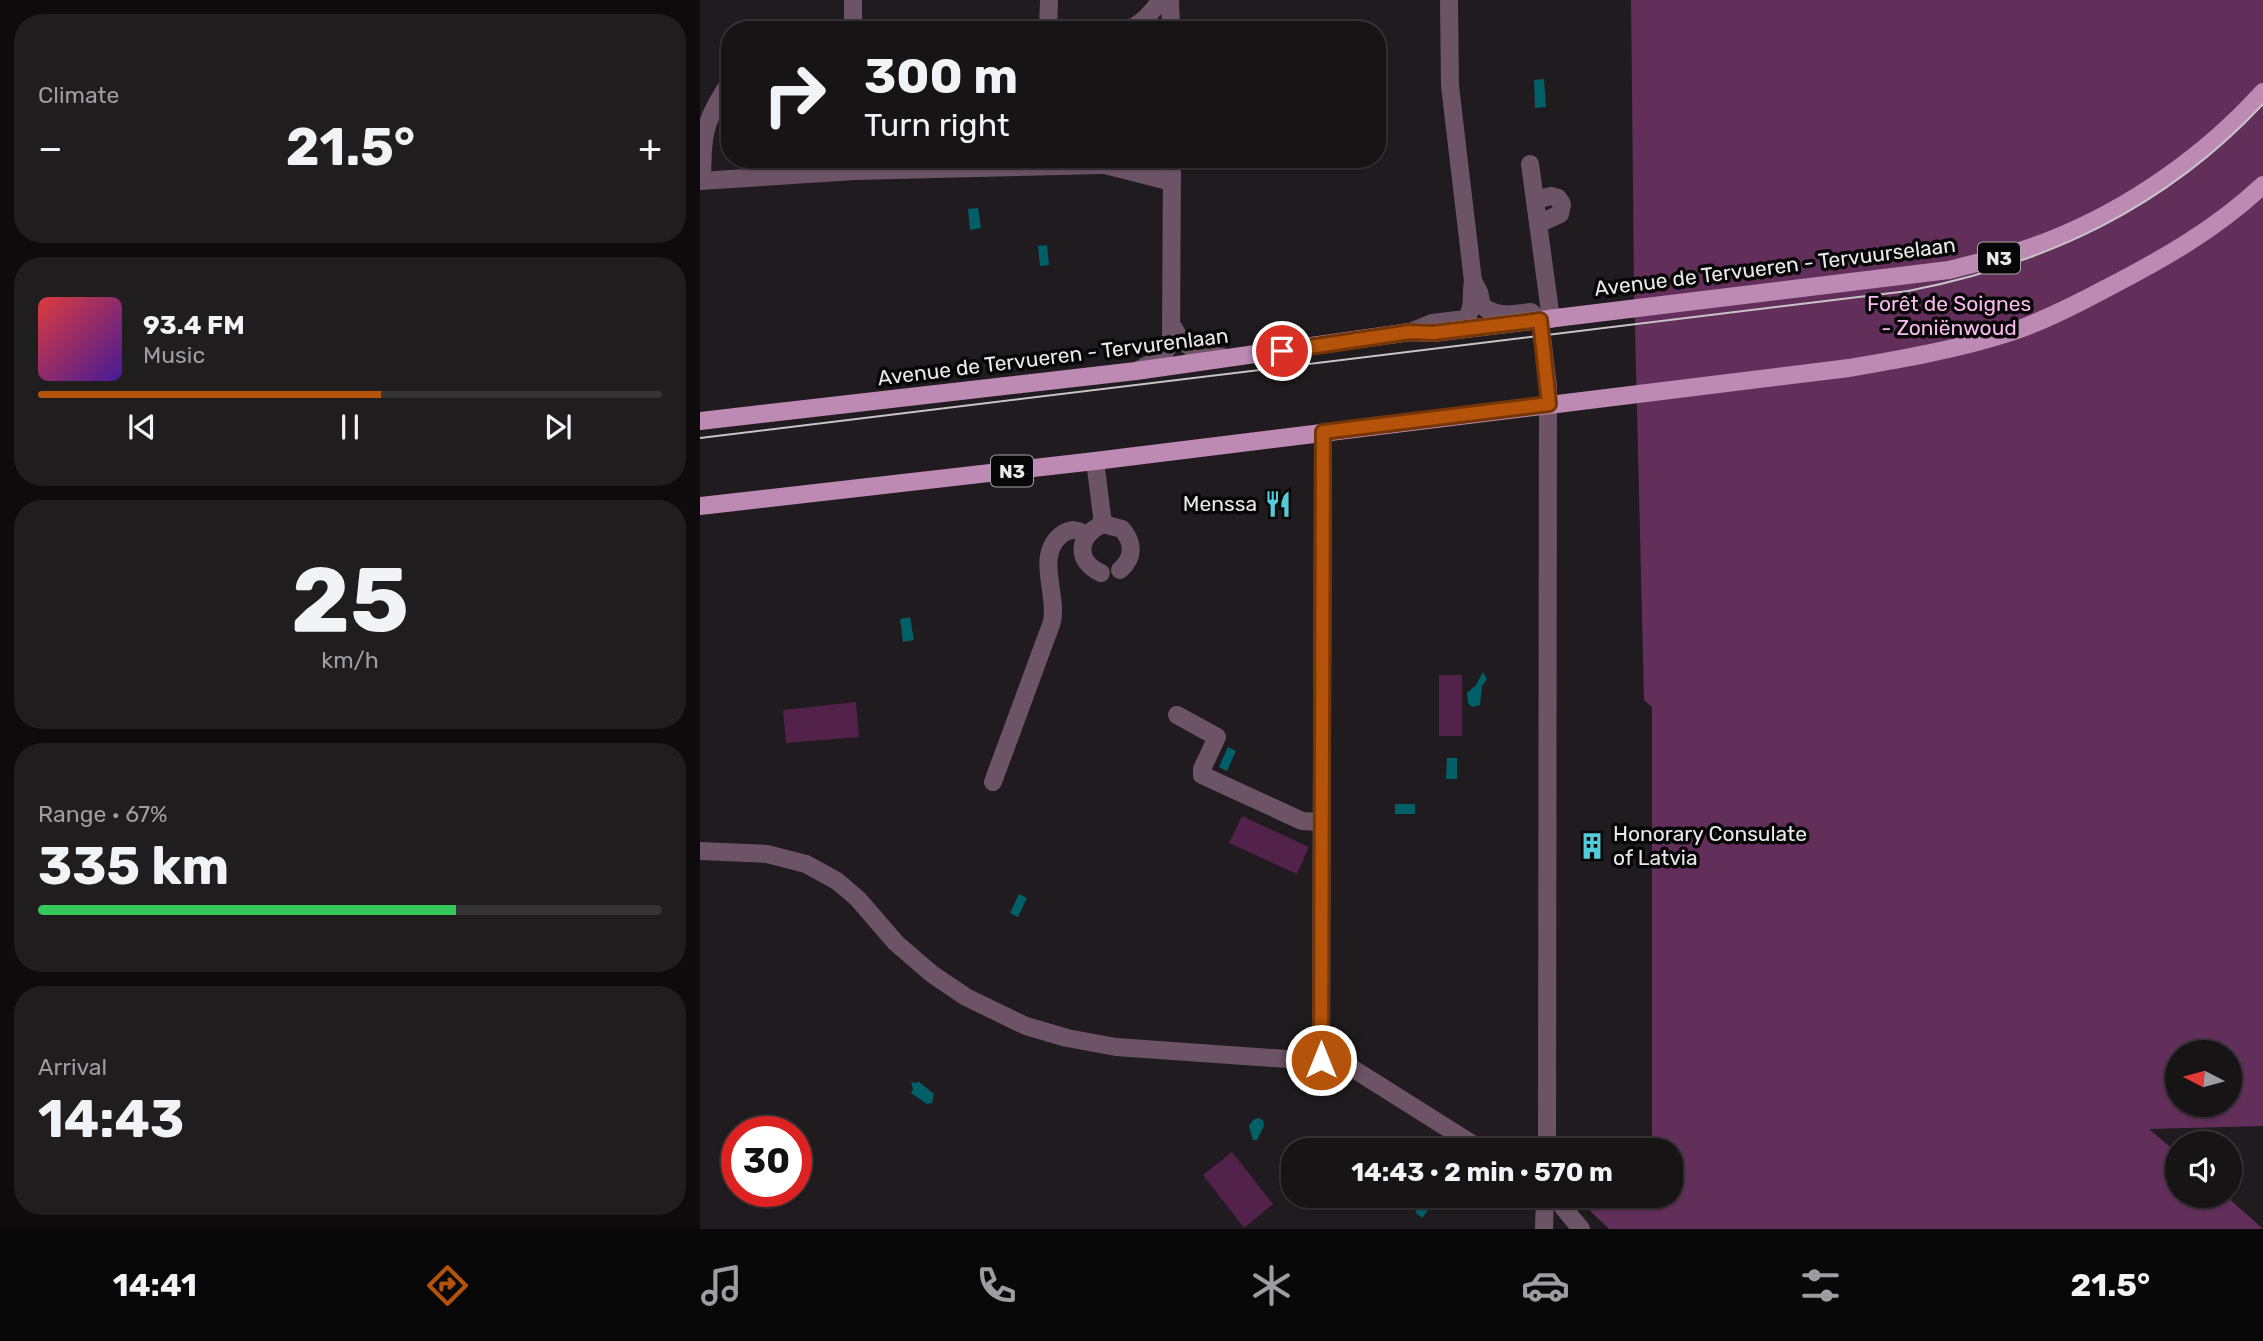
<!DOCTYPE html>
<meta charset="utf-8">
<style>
body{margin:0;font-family:Rubik,sans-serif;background:#201d1f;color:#f1f3f6;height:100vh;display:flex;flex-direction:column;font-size:26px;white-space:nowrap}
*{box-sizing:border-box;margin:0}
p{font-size:23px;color:#9e9ea1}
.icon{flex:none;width:38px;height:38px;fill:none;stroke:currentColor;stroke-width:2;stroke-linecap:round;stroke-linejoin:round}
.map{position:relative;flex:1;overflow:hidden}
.panel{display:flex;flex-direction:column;gap:14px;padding:14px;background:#0d0b0c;width:700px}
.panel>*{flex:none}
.hud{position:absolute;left:21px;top:21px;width:665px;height:147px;border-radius:28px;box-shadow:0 2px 5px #0004,0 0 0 2px #363335;background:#171416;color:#f1f3f6;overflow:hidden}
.needle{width:46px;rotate:276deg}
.buttons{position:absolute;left:1465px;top:1040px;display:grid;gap:14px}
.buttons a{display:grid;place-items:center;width:77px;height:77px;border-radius:50%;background:#171416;box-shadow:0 2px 5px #0004,0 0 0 2px #363335;font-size:35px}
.speed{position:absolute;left:21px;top:1116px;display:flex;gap:14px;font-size:35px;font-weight:700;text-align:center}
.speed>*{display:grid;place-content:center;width:91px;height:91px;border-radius:50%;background:#171416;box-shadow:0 2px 5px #0004,0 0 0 2px #363335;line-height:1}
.speed .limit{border:10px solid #d22;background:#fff;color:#111}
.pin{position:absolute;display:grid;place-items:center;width:60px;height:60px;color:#fff;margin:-30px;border:4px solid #fff;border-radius:50%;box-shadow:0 2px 7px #0007}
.me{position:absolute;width:77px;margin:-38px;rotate:0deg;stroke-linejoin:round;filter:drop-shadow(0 0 5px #0008)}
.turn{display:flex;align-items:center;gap:24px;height:147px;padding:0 28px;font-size:32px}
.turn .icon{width:91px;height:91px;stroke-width:2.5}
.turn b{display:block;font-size:49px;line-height:60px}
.big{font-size:52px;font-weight:700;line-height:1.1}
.panel .tile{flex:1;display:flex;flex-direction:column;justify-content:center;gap:10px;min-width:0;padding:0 24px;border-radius:28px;background:#201d1f}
.panel .dial{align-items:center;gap:0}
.dial b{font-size:91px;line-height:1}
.song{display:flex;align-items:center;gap:21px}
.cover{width:84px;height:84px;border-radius:10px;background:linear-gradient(135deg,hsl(0 70% 55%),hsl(260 70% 35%))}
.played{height:7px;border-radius:4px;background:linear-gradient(90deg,#b45309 55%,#363335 55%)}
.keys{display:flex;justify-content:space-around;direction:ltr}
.heat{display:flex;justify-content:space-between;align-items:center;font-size:38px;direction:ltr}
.charge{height:10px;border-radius:5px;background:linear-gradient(90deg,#34c759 67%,#363335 0)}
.trip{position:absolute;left:581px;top:1138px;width:402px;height:70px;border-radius:28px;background:#171416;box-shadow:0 2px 5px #0004,0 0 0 2px #363335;font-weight:700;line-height:70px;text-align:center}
.menu{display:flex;height:112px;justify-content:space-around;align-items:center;background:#090809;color:#9e9ea1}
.menu .icon{width:49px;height:49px}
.menu .active{color:#b45309}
.menu b{font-size:32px;color:#f1f3f6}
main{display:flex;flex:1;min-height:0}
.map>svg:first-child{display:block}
</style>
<main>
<section class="panel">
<div class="tile"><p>Climate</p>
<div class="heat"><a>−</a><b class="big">21.5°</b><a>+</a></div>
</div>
<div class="tile">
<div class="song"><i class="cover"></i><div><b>93.4 FM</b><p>Music</p></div></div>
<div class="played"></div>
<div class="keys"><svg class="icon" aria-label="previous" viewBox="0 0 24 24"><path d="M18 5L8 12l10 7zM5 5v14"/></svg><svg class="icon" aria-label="pause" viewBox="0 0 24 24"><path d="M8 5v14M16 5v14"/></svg><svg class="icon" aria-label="next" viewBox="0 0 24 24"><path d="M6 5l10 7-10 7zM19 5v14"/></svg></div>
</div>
<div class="tile dial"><b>25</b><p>km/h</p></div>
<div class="tile"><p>Range · 67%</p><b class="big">335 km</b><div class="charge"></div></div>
<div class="tile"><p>Arrival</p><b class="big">14:43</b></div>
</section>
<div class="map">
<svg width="1563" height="1229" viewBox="0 0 1563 1229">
<rect width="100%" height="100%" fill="#1f1b1e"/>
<g fill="#53224b">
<rect x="739" y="675" width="23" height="61"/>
<path d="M156 702 159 737 86 743 83 710Z"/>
<path d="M542 816 609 847 597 874 529 843Z"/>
<path d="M532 1152 573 1204 544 1228 503 1175Z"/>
</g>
<path fill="#622f5a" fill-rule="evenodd" d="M931 0H1563V1126L1449 1129 1477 1153V1195H1525L1563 1229H909L874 1195H971V1150H861V1141L952 1142V707L944 700 934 286ZM1477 1052H1530V1104H1477Z"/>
<g fill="#015f68">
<path d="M844 79 846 107 835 108 834 80Z"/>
<path d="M278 208 281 228 270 230 268 209Z"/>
<path d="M347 245 349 265 340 266 338 246Z"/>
<path d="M210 617 214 640 203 642 200 619Z"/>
<path d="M783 672 787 679 782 686 780 705 772 707 768 703 767 693 776 685Z"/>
<path d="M528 747 536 751 527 771 519 767Z"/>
<path d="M747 758H757V779H746Z"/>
<rect x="695" y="804" width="20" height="10"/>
<path d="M319 894 327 898 318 917 310 913Z"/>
<path d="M218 1081 234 1094 232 1103 227 1104 211 1093 213 1089 211 1082 217 1083Z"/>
<path d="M558 1118 563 1120 564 1126 557 1140H553L549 1126 553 1120Z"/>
<path d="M728 1197 735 1202 722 1218 715 1212Z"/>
</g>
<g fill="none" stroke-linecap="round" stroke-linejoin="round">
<g stroke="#6c5466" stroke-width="18">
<path d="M153 0V30"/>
<path d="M349 0 348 29 376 30"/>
<path d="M470 0 471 30"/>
<path d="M425 30C441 26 451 13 461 0"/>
<path d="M830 164 851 319"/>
<path d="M405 165 472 182"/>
<path d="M2 180C3 132 3 123 30 82"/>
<path d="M0 181 155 171 401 165 425 159"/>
<path d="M835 200 851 196 858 198 862 204 860 214 838 224"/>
<path d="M773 281 779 292 782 306C798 318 812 314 831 312L840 320 848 386 847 1150"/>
<path d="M473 327C485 349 499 354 523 357"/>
<path d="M710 332 732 323 766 319C775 305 770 297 773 281L750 86 749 0"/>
<path d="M438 370C454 362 464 358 471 341L472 159"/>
<path d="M395 461 403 524"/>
<path d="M401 573C375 561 377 536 403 524L422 529C434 543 434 558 420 570"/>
<path d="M477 715 517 737 502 769V775L602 821 622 822"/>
<path d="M293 782 352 622C358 594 335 556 361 535 371 528 376 529 387 535"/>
<path d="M0 851 67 854 106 864 137 881 158 899 196 943 232 974 266 997 326 1026 367 1038 416 1047 644 1063 782 1150"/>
<path d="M621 1060 623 432"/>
<path d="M851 1195 858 1201 881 1229"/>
<path d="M844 1229 845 1195"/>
</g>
<g stroke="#bc8ab2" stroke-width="18">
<path d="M0 421 436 371 710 332 733 333 1249 270C1284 261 1319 253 1353 239 1431 208 1507 154 1563 92"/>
<path d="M0 506 395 461 1149 368C1201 359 1254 350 1305 334 1340 323 1375 305 1407 288 1463 259 1516 229 1563 185"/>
</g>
<path stroke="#c7c4c6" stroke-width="2" d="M0 438 1208 291C1346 264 1466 208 1563 104"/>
</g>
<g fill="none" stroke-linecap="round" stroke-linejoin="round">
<defs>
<path id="route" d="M582 351 710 332 733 333 840 320 849 404 623 432 621 1060"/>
</defs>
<use href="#route" stroke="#753606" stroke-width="18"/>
<use href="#route" stroke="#b45309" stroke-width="12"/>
</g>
<defs>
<symbol id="restaurant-bare" viewBox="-9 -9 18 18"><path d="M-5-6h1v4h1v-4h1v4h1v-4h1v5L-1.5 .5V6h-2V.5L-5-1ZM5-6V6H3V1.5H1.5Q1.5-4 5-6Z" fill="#53cbda" stroke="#080708" stroke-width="2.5" paint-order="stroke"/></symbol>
<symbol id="building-bare" viewBox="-9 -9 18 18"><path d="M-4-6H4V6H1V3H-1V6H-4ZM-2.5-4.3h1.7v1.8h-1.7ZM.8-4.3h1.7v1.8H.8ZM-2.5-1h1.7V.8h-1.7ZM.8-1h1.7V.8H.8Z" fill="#53cbda" stroke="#080708" stroke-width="2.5" paint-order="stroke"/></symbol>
</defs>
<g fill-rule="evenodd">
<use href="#restaurant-bare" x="559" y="485" width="38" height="38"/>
<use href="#building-bare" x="873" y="827" width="38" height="38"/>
</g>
<g text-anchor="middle" stroke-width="7" stroke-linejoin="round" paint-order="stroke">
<g fill="#080708" stroke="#a7a4a6" stroke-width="2">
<rect x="1278" y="242.5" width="42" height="31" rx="5"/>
<rect x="291" y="455.5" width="42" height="31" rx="5"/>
</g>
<g font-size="19" font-weight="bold" fill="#ebe8ea">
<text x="1299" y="265">N3</text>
<text x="312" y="478">N3</text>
</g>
<g font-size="21" fill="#ebe8ea" stroke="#080708">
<text transform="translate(1075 267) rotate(-7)" y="7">Avenue de Tervueren - Tervuurselaan</text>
<text transform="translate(353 357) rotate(-7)" y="7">Avenue de Tervueren - Tervurenlaan</text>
</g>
<g font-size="21" fill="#fab9ed" stroke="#080708">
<text x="1249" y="311">Forêt de Soignes<tspan x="1249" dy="24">- Zoniënwoud</tspan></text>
</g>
<g font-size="21" fill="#ebe8ea" stroke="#080708" text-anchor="end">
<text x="557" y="511">Menssa</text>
<text x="913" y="841" text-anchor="start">Honorary Consulate<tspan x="913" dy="24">of Latvia</tspan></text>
</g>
</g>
</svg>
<div class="buttons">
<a><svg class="needle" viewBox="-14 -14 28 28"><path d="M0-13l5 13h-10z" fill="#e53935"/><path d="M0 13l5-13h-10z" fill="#9e9ea1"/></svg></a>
<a><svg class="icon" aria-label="sound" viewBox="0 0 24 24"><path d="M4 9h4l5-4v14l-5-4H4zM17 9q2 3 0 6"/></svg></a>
</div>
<div class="speed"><div class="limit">30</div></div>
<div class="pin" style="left:582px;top:351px;background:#d93025"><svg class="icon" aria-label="arrive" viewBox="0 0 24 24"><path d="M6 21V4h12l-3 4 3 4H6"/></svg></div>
<svg class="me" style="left:621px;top:1060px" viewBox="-20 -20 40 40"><circle r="17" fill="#b45309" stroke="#fff" stroke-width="3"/><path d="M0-11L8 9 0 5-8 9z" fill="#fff"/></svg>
<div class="trip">14:43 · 2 min · 570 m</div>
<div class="hud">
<div class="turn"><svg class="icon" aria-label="right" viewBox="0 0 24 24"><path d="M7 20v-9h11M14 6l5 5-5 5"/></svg><div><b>300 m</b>Turn right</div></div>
</div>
</div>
</main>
<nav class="menu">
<b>14:41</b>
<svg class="icon active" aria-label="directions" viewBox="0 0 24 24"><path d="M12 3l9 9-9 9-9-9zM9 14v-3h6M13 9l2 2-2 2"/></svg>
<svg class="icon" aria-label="music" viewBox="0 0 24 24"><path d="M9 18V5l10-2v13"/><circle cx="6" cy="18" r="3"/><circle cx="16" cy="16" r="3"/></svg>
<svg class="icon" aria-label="phone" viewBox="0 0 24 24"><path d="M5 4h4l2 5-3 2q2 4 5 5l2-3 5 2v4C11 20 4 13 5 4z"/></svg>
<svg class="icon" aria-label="climate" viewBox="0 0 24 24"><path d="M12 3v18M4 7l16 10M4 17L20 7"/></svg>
<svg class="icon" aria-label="car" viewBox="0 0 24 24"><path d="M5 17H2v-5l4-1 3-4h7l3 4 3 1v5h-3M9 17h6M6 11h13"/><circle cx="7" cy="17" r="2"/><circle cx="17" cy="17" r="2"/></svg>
<svg class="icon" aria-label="filters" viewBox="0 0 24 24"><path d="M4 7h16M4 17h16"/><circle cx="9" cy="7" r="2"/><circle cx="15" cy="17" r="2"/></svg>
<b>21.5°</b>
</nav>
